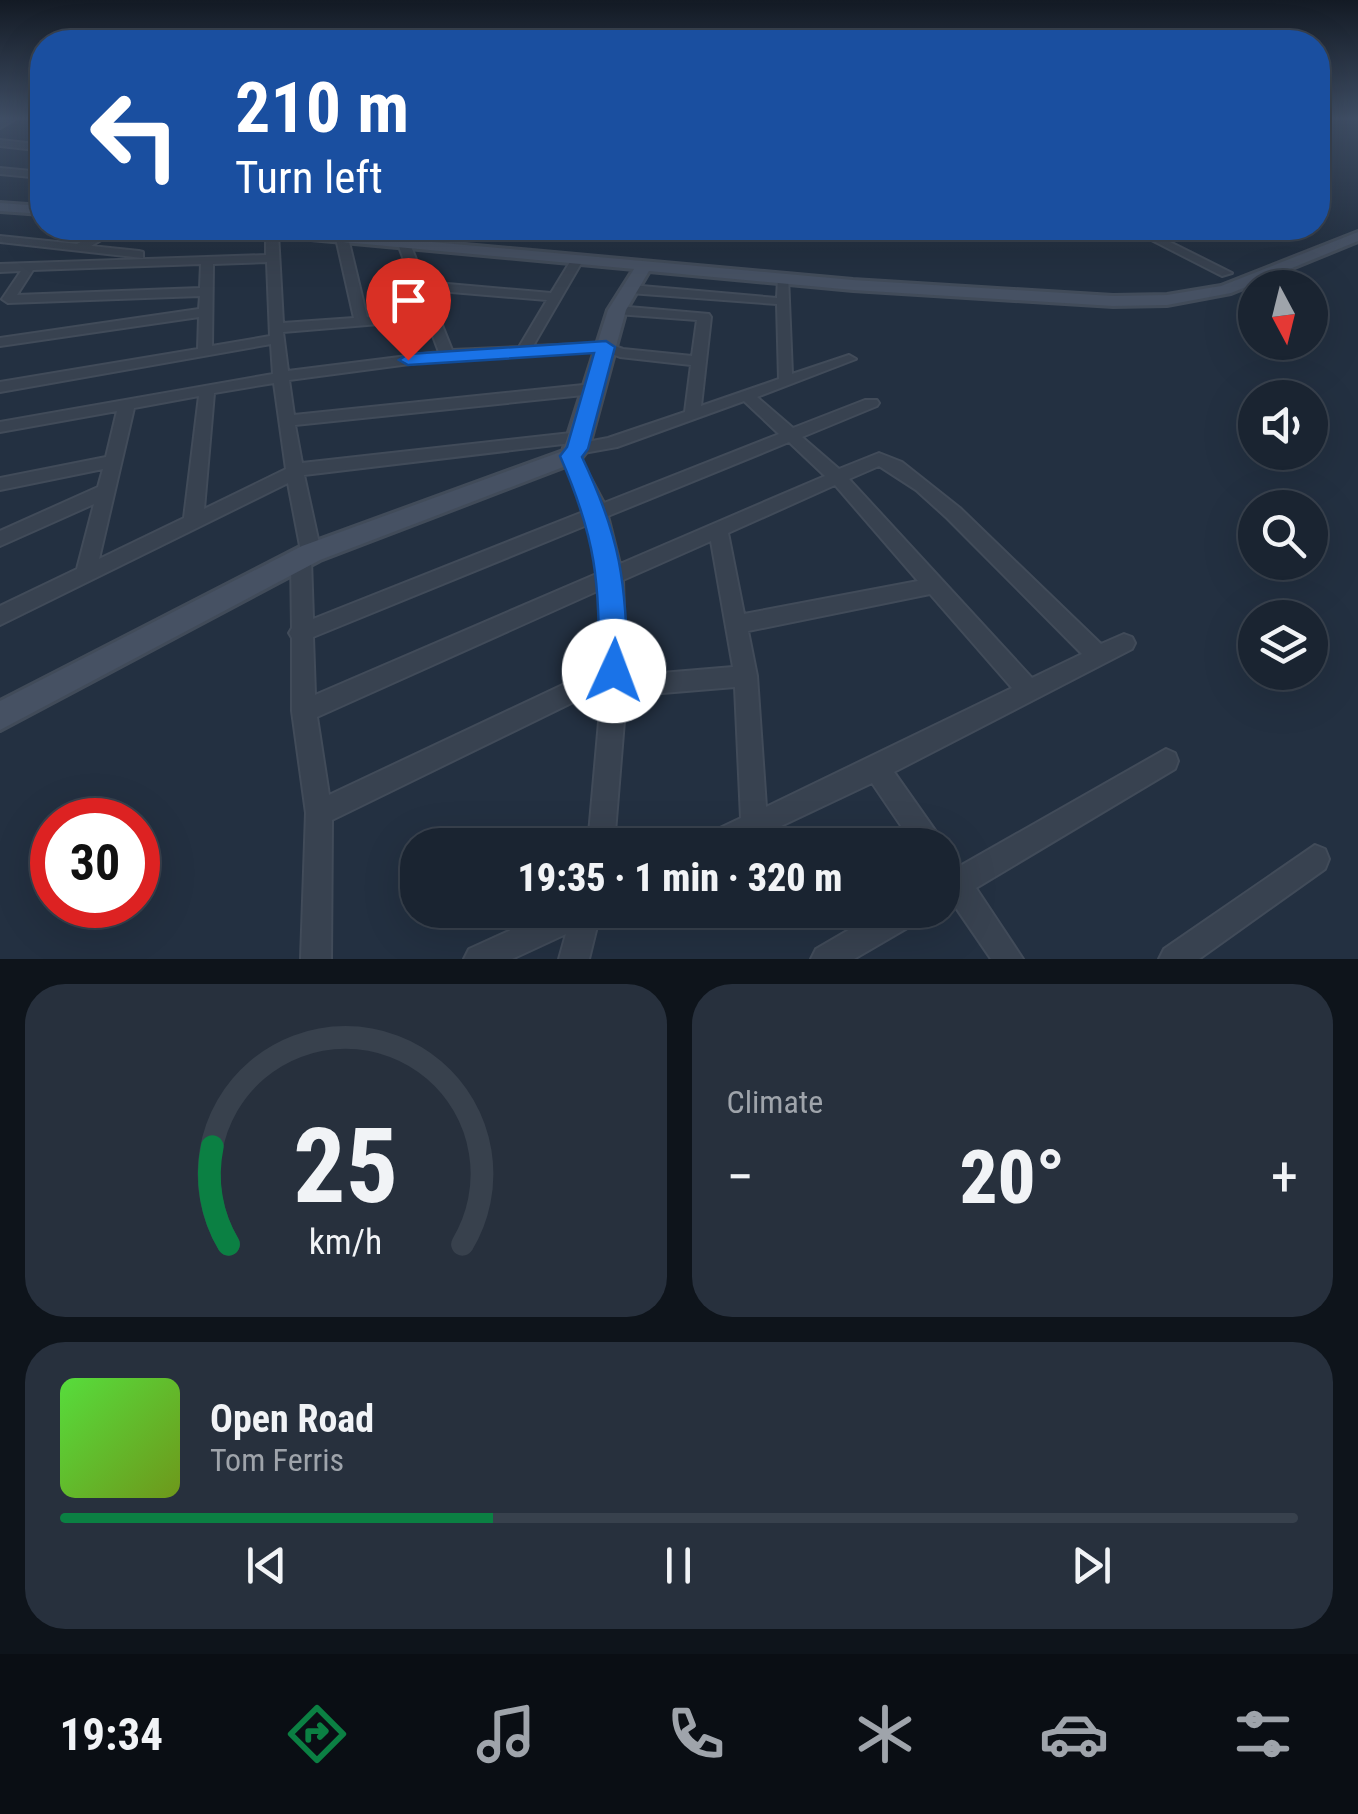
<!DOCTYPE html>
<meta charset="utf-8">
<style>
body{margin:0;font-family:"Roboto Condensed",sans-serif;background:#27303d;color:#f1f3f6;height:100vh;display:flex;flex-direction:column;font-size:38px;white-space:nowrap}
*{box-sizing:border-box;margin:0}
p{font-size:32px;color:#9fa4ab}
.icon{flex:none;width:55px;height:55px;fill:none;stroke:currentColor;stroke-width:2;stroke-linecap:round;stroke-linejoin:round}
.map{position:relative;height:959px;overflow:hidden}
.drawer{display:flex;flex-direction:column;gap:25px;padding:25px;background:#0e141b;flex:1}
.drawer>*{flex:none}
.guide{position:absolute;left:30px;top:30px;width:1300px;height:210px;border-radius:40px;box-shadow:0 10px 40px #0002,0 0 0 2px #38414d;background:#1a4fa0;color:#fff;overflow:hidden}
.needle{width:65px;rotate:173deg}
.fabs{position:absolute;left:1238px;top:270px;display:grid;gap:20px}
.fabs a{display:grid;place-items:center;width:90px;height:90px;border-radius:50%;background:#1a2431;box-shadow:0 10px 40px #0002,0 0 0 2px #38414d;font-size:50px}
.speed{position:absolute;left:30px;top:798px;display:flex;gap:20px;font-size:50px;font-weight:700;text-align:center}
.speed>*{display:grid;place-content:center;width:130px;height:130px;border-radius:50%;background:#1a2431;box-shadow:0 10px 40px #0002,0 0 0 2px #38414d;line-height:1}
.speed .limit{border:15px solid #d22;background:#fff;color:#111}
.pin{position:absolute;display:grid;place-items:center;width:85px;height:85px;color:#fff;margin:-102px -42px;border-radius:50% 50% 50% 0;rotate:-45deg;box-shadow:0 0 10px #0007}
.pin .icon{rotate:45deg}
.me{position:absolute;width:110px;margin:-55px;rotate:2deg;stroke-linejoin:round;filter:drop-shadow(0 0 8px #0008)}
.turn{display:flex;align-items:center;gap:35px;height:210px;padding:0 40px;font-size:45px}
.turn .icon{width:130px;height:130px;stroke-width:2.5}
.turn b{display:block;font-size:70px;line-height:85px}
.big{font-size:75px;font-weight:800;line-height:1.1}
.drawer .tile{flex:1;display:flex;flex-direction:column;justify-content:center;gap:15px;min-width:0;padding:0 35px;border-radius:40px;background:#27303d}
.drawer .dial{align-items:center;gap:0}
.dial svg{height:260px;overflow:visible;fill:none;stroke:#38414d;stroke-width:7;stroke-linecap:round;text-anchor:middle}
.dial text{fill:#f1f3f6;stroke:none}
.song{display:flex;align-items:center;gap:30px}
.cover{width:120px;height:120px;border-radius:15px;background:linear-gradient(135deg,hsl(110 70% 55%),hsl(80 70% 35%))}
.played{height:10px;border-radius:5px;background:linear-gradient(90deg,#0b8043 35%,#38414d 35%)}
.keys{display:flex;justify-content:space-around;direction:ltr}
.heat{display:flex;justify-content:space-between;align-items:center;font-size:55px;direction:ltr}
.drawer .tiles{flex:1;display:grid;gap:25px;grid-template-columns:1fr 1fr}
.tile:last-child{grid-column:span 2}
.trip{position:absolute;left:400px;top:828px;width:560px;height:100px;border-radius:40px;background:#1a2431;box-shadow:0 10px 40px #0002,0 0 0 2px #38414d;font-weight:800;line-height:100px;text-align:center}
.dock{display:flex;height:160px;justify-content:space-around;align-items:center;background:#0a0e14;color:#9fa4ab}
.dock .icon{width:70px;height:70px}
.dock .selected{color:#0b8043}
.dock b{font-size:45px;color:#f1f3f6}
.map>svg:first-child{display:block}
</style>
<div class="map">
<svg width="1358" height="959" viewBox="0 0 1358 959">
<rect width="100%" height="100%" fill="#233041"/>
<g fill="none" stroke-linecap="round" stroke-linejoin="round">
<defs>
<g id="street">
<path d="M7 118H17L0 128V122Z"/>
<path d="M0 140 36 144 41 147 36 150 0 146Z"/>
<path d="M0 168 42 172V178L0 174Z"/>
<path d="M108 228H121L91 246 139 251 143 252V258L0 242V236L77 244Z"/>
<path d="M271 228H283L278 233 283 323 354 318 336 238 342 235 348 238 367 317 424 313 398 244 400 242 410 244 425 282 551 293 573 257H581L583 260 533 346 606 343 623 349 692 356 697 320 617 314 610 310 617 306 709 314 711 317 701 406 779 379 777 304 630 293 624 289 630 285 777 298 778 279 788 276 792 374 849 355 856 359 757 397 793 428 865 400H877L879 403 877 406 802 437 839 469 879 453 902 462 960 508 1101 644 1124 634 1132 637 1135 643 1132 649 894 772 939 836 943 845 942 847 914 845 872 783 741 845H699L703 836 741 818 735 687 626 696 614 845H588L602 688 332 820 331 959H301L306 813 292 711V638L289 633 292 628 291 558 294 553 301 551 288 483 0 625V606L77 569 94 504 0 546V531L98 487 103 469 0 490V478L106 457 117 411 0 432V422L273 374 271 344 0 392V382L198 349 199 317 0 346V338L199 309 200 296 8 303 2 299 21 271 0 272V264L266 255V232ZM267 262 270 336 212 346 213 264ZM201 264 200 288 17 295 33 270ZM428 290 547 300 519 347 452 350ZM427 320 439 352 288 371 283 332ZM604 351 620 357 691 365 685 412 608 438 571 445 570 451 565 452 563 456 588 510 313 619 311 560 318 558 321 553 304 475 580 442 588 437 580 432 302 463 295 425 593 394 601 389 593 384 294 415 289 380 447 359ZM274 383 286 469 204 509 214 393ZM199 396 184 518 99 559 134 408ZM744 401 779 434 604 503 578 454 617 447ZM789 442 825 476 620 564 608 516ZM879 466 916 490 947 518 1082 654 1032 678 849 479ZM835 485 918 581 744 614 728 533ZM592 523 601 572 315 695 313 637ZM711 541 733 667 626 676 623 580ZM604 588 605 665 329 795 317 717ZM930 594 1012 688 766 807 757 676 748 631Z"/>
<path d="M1128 228H1142L1232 273 1222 276Z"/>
<path d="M1166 749 1175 753 1178 761 1175 769 976 888 1023 959H991L952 902 942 906V850L952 853 960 866Z"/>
<path d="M1315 845 1325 849 1329 859 1325 869 1199 959H1159L1164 949Z"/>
<path d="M555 910H601L589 959H559L566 934 512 959H464L469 949Z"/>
<path d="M883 910H925L921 920 854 959H811L816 949Z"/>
</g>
<g id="secondary">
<path d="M0 203 42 206V214L0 211Z"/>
<path d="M228 228H277L853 280 1113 296 1167 295 1221 286 1358 232V241L1231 293 1167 305 1113 306 853 290 649 271 626 310 588 449 579 461 320 560 0 730V701L302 546 563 451 608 310 634 269 235 232Z"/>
</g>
</defs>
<use href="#street" stroke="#414b59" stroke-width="4"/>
<use href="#secondary" stroke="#414b59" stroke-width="6"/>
<use href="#street" fill="#384250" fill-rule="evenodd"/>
<use href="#secondary" fill="#465163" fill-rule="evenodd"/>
</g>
<linearGradient id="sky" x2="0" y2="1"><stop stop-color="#131a24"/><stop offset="0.47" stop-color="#3f4e65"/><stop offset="1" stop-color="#3f4e65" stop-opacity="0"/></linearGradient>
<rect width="1358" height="252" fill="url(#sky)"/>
<path fill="#1a73e8" stroke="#114b97" stroke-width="2.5" d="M606 341 615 347 588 449 582 457C622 541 625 580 628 671L624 680 614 683 604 680 599 671C599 580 597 541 560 456L567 447 594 353 408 365 399 360 408 354Z"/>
</svg>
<div class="fabs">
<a><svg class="needle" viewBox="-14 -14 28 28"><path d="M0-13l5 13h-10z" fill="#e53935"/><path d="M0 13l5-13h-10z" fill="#9fa4ab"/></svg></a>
<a><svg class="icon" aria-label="sound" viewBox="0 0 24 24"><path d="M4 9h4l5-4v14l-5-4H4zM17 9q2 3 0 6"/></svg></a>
<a><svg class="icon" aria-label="search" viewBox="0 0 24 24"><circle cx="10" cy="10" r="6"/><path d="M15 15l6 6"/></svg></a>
<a><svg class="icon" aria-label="layers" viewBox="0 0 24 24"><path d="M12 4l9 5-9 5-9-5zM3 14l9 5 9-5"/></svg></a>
</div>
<div class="speed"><div class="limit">30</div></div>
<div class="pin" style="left:408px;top:360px;background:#d93025"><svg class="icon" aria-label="arrive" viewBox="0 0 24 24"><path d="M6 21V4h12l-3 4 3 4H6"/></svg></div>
<svg class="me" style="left:614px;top:671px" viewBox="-20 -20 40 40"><circle r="19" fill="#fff"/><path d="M0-13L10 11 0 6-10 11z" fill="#1a73e8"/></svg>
<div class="trip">19:35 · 1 min · 320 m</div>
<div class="guide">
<div class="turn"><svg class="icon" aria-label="left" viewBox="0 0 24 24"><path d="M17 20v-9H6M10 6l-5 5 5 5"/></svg><div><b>210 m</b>Turn left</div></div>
</div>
</div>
<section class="drawer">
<div class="tiles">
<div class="tile dial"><svg viewBox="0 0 100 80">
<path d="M14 69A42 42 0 1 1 86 69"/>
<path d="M14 69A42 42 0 0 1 9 39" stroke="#0b8043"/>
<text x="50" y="56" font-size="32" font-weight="700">25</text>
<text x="50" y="72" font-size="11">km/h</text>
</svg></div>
<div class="tile"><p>Climate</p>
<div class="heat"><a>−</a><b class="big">20°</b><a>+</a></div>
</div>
<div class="tile">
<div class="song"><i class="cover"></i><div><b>Open Road</b><p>Tom Ferris</p></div></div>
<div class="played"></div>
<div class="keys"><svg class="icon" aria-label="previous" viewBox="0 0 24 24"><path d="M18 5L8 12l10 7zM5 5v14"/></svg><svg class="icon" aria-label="pause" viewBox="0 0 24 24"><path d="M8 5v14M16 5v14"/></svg><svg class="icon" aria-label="next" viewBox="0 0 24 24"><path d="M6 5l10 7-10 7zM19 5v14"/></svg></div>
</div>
</div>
</section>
<nav class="dock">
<b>19:34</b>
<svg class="icon selected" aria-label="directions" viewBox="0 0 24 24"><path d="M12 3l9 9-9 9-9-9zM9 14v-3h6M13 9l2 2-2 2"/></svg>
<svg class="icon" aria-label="music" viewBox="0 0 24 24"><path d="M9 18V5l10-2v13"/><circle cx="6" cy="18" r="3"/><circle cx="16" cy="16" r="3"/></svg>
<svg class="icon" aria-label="phone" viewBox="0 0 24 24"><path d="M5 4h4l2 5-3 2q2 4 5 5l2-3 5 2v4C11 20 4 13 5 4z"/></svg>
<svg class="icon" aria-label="climate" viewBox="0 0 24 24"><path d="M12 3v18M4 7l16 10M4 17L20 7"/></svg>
<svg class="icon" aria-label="car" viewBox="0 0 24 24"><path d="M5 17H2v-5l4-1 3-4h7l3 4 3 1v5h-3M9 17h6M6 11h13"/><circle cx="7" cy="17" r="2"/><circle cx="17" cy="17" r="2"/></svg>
<svg class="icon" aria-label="filters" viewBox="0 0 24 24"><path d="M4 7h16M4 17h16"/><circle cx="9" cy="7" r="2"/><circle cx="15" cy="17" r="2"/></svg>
</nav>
